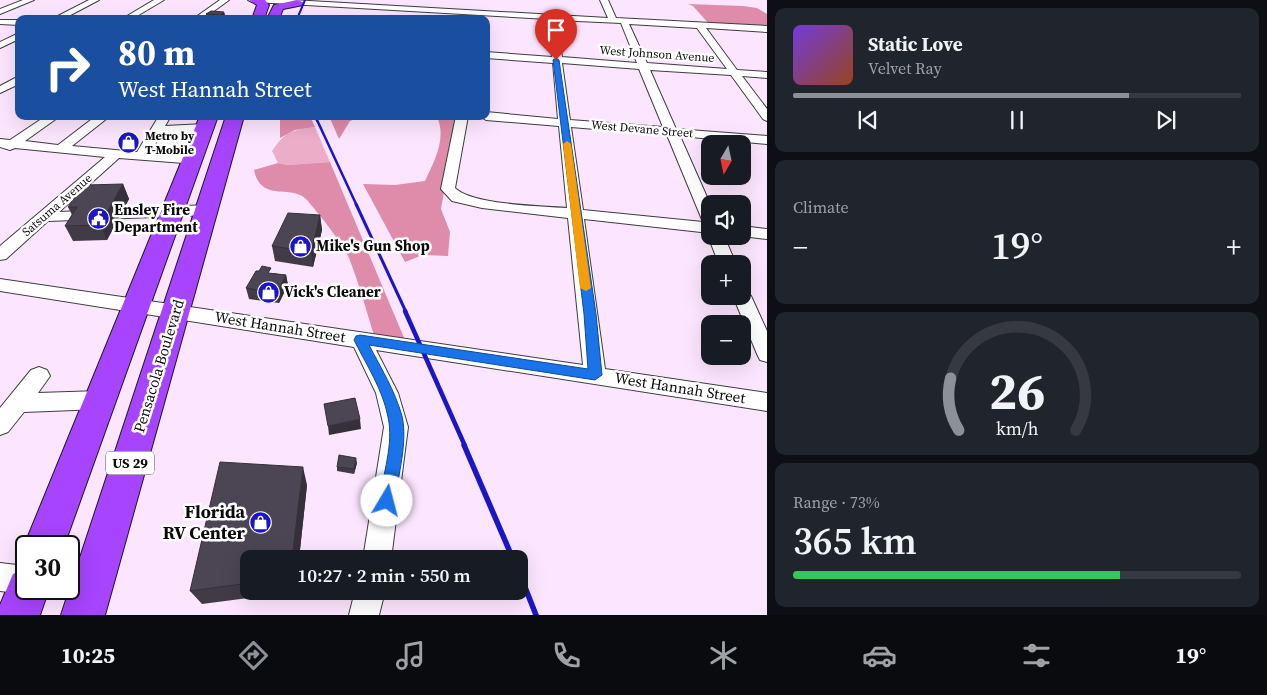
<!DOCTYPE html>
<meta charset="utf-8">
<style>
body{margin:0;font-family:"Source Serif 4",serif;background:#20242c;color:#f1f3f6;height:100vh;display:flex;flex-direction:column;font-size:19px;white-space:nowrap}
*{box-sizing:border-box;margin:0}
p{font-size:16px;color:#9ea1a6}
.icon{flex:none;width:28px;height:28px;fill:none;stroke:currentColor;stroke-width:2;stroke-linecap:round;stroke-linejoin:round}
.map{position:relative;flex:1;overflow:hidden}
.panel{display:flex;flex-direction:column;gap:8px;padding:8px;background:#0d0f14;width:500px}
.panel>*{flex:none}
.top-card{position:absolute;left:15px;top:15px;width:475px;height:105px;border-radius:10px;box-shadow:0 5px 20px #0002;background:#1a4fa0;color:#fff;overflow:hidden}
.needle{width:32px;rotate:189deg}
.tools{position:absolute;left:701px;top:135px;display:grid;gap:10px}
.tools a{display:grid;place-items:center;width:50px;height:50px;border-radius:10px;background:#171b24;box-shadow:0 5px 20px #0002;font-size:25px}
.speed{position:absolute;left:15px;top:535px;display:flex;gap:10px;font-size:25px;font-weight:700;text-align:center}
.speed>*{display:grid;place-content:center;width:65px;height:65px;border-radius:50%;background:#171b24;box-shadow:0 5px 20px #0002;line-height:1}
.speed .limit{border:2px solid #111;border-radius:8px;background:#fff;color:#111}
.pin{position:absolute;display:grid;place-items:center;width:42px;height:42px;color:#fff;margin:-51px -21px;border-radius:50% 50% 50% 0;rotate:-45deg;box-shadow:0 0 5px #0007}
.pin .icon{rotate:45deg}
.me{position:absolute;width:55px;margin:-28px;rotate:8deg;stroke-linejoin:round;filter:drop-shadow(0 0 4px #0008)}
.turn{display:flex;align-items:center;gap:18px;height:105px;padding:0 20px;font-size:22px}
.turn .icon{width:65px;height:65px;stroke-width:2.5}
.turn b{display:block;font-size:35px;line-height:42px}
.big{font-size:38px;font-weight:600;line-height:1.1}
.panel .tile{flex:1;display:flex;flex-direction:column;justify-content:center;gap:8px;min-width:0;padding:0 18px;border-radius:10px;background:#20242c}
.panel .dial{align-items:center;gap:0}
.dial svg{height:130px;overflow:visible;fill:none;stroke:#363941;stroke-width:7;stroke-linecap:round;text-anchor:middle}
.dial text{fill:#f1f3f6;stroke:none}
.song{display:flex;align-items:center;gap:15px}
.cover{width:60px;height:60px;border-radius:8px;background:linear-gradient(135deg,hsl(260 70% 55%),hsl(20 70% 35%))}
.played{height:5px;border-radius:2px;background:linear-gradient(90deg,#8c9099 75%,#363941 75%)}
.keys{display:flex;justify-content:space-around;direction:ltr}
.heat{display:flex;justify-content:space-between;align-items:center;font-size:28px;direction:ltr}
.charge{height:8px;border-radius:4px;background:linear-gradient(90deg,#34c759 73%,#363941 0)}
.trip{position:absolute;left:240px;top:550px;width:288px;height:50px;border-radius:10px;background:#171b24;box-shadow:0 5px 20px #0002;font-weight:600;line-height:50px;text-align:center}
.tab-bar{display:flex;height:80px;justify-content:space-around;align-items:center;background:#090b0e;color:#9ea1a6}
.tab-bar .icon{width:35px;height:35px}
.tab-bar .active{color:#8c9099}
.tab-bar b{font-size:22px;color:#f1f3f6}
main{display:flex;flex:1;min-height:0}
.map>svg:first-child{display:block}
</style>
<main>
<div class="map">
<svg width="767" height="615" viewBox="0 0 767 615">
<rect width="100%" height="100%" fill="#fce6ff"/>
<path fill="#ecadc9" d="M315 127 330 162 287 165 278 163 272 151C284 132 293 130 315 127Z"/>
<g fill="#df8baa">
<path d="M688 4 743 6 757 8 767 14V28L710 25 693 6Z"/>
<path d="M280 116H310L315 127 295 130 280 138Z"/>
<path d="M329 116H362L350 121 339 139Z"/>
<path d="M418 116H457L441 209 450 232 448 256 423 255 405 262 363 184 395 185 425 181C434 162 447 138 437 117Z"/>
<path d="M330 162 405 340 374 335C366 310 359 283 349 258 343 244 317 211 306 199 291 184 261 203 254 170L278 163 287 165Z"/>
</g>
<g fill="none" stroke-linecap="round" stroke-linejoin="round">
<defs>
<g id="minor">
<path d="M23 0H34L0 14V9Z"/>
<path d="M89 0H99L63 19H52Z"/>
<path d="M154 0H164L132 19H122Z"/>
<path d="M220 0H229L203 19H193Z"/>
<path d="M248 0H292L608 18 600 0H608L616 18 767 26V32L706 28 737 70 767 72V78L742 76 767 109V121L763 119 731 75 650 70 676 129 767 136V144L680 136 710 204V233L584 219 605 369 767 393V411L376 350 398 393 408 427 391 559H363L384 427 376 393 354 347 0 291V279L583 365 568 218 482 208 452 201 441 189 456 116H468L455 188C472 205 542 206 567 208L559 126 486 120 480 116H486V112L558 119 553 63 486 58V52L552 57 548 19 252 2ZM556 20 621 23 637 63 562 57ZM629 24 697 28 727 69 647 63ZM562 63 639 69 663 127 570 120ZM571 127 667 135 703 222 583 210Z"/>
<path d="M0 20H19V25L0 24Z"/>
<path d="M19 33V39L0 48V42Z"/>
<path d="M19 76V84L0 93V86Z"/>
<path d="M46 116H60L25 141 58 145 96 116H110L72 146 137 152 159 116H171L165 126 205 124 211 128 205 132 161 134 150 153 192 157 199 161 197 164 119 158 59 212 207 205 215 210 207 215 48 221 6 259 0 260V246L105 157 15 148 10 150 0 147V139L10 140Z"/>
<path d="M742 226 767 229V239L742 236Z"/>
<path d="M710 233V236H724L736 264H719L708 236Z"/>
<path d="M742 290 748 292 751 296 767 331V362L760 360 757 354 733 296H742Z"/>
<path d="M39 367 47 370 50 376 38 393 100 391 108 393 111 400 108 407 100 409 24 412 8 432 0 435V408L31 370Z"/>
<path d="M0 563 26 566V589L36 590 26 594 0 591Z"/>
<path d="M355 591H385L379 615H349Z"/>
</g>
<g id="highway">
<path d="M249 0H265L269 5 264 19H252L257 5Z"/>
<path d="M297 0 305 3 303 5 283 9 279 19H267L274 5Z"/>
<path d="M200 116H218L64 546H26V552L24 546Z"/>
<path d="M226 116H244L105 615H61Z"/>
<path d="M26 568V589H49L40 615H0V605L13 574Z"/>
</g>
</defs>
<use href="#minor" stroke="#3d3d3d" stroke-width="2"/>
<use href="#highway" stroke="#1b1b1b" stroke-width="2"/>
<use href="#minor" fill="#fff" fill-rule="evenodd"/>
<use href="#highway" fill="#a744ff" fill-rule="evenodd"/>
<g stroke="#1b16c5" stroke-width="2">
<path d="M297 19 305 0"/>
<path d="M315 116 317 121"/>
</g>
<path stroke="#1b16c5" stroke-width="2.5" d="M317 120 357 206"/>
<path stroke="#1b16c5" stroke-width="3" d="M356 204 406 312"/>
<path stroke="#1b16c5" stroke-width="4.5" d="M405 311 465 446"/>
<g stroke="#1b16c5" stroke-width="5.5">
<path d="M464 445 513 559"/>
<path d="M519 572 536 615"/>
</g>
</g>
<g fill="#413b47">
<path d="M224 12 226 19H207L206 14Z"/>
<path d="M123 184 129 199 107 240 73 241 65 226 72 215 68 207Z"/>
<path d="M320 215 322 230 313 267 275 261 272 246Z"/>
<path d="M272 273 286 275 288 285 279 303 249 299 246 288Z"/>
<path d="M357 463 354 474 337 471V467Z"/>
<path d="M307 485 299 559H249V591L296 592 202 604 190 591Z"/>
</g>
<g fill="#35303a">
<path d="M224 12 226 19H222L221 15Z"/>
<path d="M123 184 129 199 107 240 100 225Z"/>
<path d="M320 215 322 230 313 267 311 252Z"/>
<path d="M286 275 288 285 279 303 277 293Z"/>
<path d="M360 419 361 429 329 435 328 426Z"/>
<path d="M356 458 357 463 354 474V469Z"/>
<path d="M303 467 307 485 299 559H292Z"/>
</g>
<g fill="#4c4553" stroke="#35303a">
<path d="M211 11 224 12 221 15 206 14Z"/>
<path d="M123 184 100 225 65 226 77 207H68L79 191H83L86 185Z"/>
<path d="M288 213 320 215 311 252 272 246Z"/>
<path d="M262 266 271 268 268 273 286 275 277 293 246 288 256 271H259Z"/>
<path d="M355 398 360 419 328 426 324 404Z"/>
<path d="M339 455 356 458 354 469 337 467Z"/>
<path d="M220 462 303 467 292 559H249V583L190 591Z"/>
</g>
<path fill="#1a73e8" stroke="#114b97" d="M556 58 559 60 596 314 602 375 595 380 369 345C381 368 395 391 402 416 408 442 398 475 395 501L393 507 387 509 381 507 379 501C383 475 394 443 388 417 383 390 366 364 354 340L356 336 360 335 588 369 584 314 553 60Z"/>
<path fill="#f59e0b" d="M567 141 571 144 591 288 586 291 580 288 563 144Z"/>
<defs>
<symbol id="shop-disc" viewBox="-11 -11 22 22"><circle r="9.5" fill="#1b16c5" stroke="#fff"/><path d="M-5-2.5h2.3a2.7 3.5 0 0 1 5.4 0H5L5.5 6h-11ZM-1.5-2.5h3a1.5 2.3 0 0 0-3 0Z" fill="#fff"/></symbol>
<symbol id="civic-disc" viewBox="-11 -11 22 22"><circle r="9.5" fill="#1b16c5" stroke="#fff"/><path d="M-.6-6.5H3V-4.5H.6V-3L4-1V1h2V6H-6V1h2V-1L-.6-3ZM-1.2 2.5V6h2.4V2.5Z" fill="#fff"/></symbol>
</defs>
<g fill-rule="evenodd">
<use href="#shop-disc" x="116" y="130" width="25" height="25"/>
<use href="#civic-disc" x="86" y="206" width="25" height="25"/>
<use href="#shop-disc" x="288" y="234" width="25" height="25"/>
<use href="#shop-disc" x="256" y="280" width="25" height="25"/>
<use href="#shop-disc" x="248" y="510" width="25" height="25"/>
</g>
<g text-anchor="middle" stroke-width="5" stroke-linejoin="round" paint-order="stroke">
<g font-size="12" fill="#0a0a0a" stroke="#fff">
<text transform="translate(657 54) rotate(4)" y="4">West Johnson Avenue</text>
<text transform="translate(642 129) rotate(5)" y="4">West Devane Street</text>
<text transform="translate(57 205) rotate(-41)" y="4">Satsuma Avenue</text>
</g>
<g font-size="12" font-weight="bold" fill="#0a0a0a" stroke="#fff" text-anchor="start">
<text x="145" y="140">Metro by<tspan x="145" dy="14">T-Mobile</tspan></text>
</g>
<rect fill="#fff" stroke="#545454" stroke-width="1" x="106" y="451.5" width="48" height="23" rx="4"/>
<g font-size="14" font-weight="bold" fill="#0a0a0a">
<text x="130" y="468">US 29</text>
</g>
<g font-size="15" font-weight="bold" fill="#0a0a0a" stroke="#fff" text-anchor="start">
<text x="114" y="215">Ensley Fire<tspan x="114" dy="17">Department</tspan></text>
<text x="316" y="251">Mike's Gun Shop</text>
<text x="284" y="297">Vick's Cleaner</text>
</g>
<g font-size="15" fill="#0a0a0a" stroke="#fff">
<text transform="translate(280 327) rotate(9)" y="5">West Hannah Street</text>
<text transform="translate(159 366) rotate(-73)" y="5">Pensacola Boulevard</text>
<text transform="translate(680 388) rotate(9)" y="5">West Hannah Street</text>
</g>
<g font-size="18" font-weight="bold" fill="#0a0a0a" stroke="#fff" text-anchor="end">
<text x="245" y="518">Florida<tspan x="245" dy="21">RV Center</tspan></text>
</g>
</g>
</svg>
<div class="tools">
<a><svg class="needle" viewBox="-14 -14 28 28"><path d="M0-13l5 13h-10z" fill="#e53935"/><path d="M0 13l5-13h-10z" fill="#9ea1a6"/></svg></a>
<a><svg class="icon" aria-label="sound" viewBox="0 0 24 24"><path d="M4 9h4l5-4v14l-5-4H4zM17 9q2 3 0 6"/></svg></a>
<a>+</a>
<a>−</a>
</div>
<div class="speed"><div class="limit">30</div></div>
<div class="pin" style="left:556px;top:60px;background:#d93025"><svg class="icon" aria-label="arrive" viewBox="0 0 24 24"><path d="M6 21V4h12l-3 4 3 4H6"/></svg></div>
<svg class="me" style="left:387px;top:501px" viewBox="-20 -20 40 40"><circle r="19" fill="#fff"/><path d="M0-13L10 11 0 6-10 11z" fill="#1a73e8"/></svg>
<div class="trip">10:27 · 2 min · 550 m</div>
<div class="top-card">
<div class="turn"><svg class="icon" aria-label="right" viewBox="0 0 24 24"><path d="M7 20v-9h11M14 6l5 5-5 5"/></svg><div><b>80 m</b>West Hannah Street</div></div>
</div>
</div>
<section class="panel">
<div class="tile">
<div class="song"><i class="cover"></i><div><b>Static Love</b><p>Velvet Ray</p></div></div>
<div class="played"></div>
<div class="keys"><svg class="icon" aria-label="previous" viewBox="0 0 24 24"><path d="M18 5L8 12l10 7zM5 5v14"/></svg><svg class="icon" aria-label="pause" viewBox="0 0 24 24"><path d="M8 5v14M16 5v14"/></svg><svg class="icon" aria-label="next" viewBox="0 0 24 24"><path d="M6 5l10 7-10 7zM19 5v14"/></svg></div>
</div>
<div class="tile"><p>Climate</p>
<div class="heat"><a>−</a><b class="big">19°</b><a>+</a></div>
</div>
<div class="tile dial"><svg viewBox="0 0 100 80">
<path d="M14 69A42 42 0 1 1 86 69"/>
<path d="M14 69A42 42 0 0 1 9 37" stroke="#8c9099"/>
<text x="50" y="56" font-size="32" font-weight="700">26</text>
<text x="50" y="72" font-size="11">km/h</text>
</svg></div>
<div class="tile"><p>Range · 73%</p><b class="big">365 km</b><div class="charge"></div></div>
</section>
</main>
<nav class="tab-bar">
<b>10:25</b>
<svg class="icon active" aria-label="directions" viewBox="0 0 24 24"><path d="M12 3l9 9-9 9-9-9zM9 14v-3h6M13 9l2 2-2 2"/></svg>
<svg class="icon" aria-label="music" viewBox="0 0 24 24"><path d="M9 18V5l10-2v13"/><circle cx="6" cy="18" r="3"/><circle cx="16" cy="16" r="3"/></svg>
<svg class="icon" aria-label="phone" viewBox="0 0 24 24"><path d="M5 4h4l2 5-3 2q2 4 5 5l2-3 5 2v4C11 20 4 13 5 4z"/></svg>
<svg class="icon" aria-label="climate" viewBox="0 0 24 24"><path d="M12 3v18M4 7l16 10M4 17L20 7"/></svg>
<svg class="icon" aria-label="car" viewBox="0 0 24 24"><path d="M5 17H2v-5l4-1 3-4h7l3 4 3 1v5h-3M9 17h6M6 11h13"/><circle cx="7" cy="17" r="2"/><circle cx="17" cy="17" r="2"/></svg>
<svg class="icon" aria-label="filters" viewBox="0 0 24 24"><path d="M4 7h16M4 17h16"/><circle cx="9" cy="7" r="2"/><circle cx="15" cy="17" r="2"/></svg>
<b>19°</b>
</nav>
